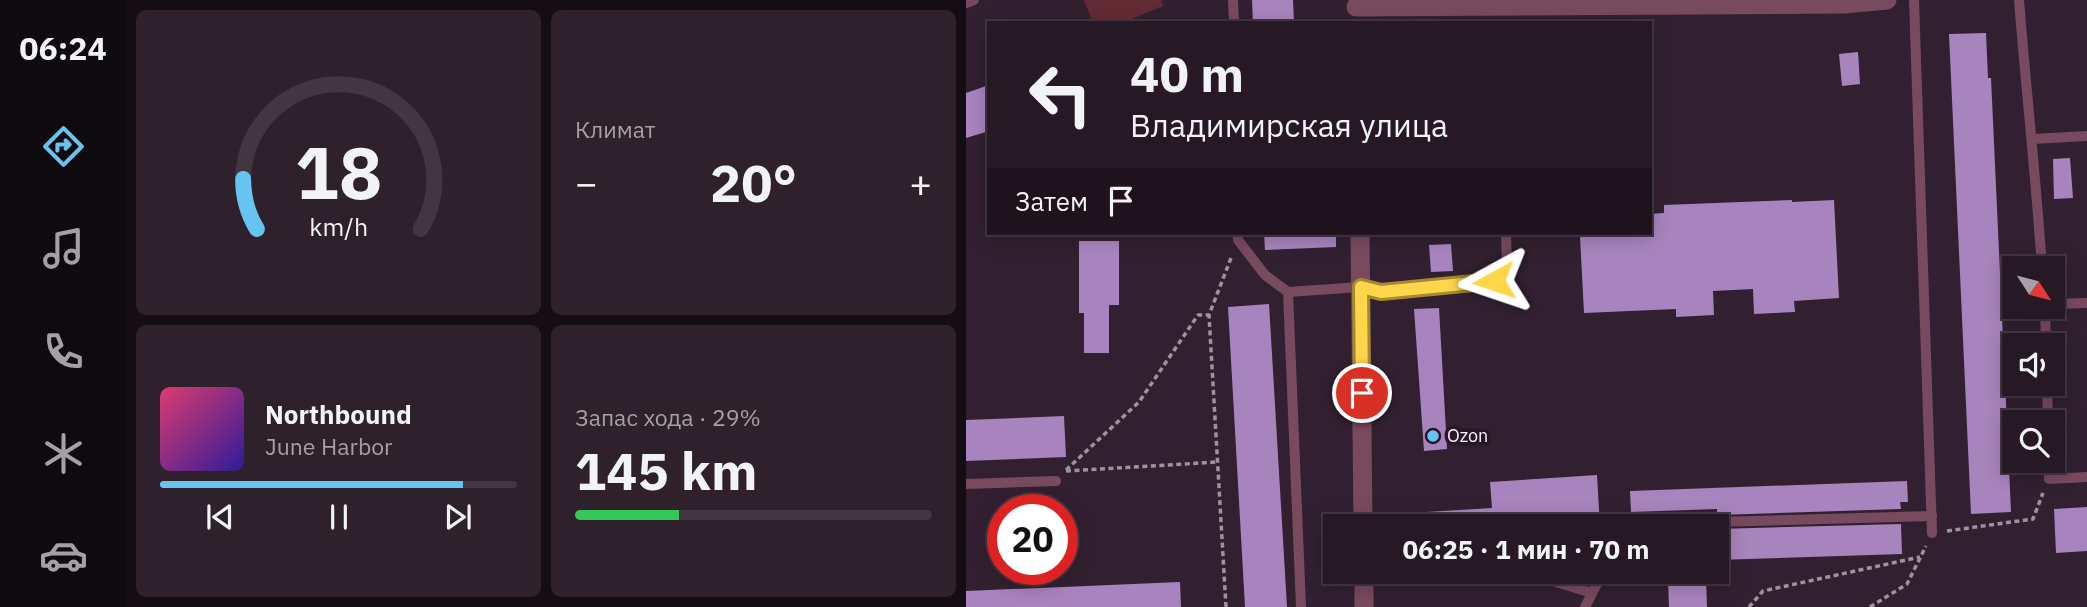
<!DOCTYPE html>
<html lang="ru">
<meta charset="utf-8">
<style>
body{margin:0;font-family:"IBM Plex Sans",sans-serif;background:#2e212c;color:#f1f3f6;height:100vh;display:flex;flex-direction:column;font-size:26px;white-space:nowrap}
*{box-sizing:border-box;margin:0}
p{font-size:23px;color:#a4a0a6}
.icon{flex:none;width:38px;height:38px;fill:none;stroke:currentColor;stroke-width:2;stroke-linecap:round;stroke-linejoin:round}
.map{position:relative;flex:1;overflow:hidden}
.side{display:flex;flex-direction:column;gap:10px;padding:10px;background:#150d14;width:840px}
.side>*{flex:none}
.top-card{position:absolute;left:21px;top:21px;width:665px;height:214px;border-radius:0px;box-shadow:0 4px 18px #0003,0 0 0 2px #423741;background:#261824;color:#f1f3f6;overflow:hidden}
.needle{width:46px;rotate:126deg}
.fabs{position:absolute;left:1036px;top:256px;display:grid;gap:14px}
.fabs a{display:grid;place-items:center;width:63px;height:63px;border-radius:0px;background:#261824;box-shadow:0 4px 18px #0003,0 0 0 2px #423741;font-size:35px}
.speed{position:absolute;left:21px;top:494px;display:flex;gap:14px;font-size:35px;font-weight:700;text-align:center}
.speed>*{display:grid;place-content:center;width:91px;height:91px;border-radius:50%;background:#261824;box-shadow:0 4px 18px #0003,0 0 0 2px #423741;line-height:1}
.speed .limit{border:10px solid #d22;background:#fff;color:#111}
.pin{position:absolute;display:grid;place-items:center;width:60px;height:60px;color:#fff;margin:-30px;border:4px solid #fff;border-radius:50%;box-shadow:0 2px 7px #0007}
.me{position:absolute;width:77px;margin:-38px;rotate:265deg;stroke-linejoin:round;filter:drop-shadow(0 0 5px #0008)}
.turn{display:flex;align-items:center;gap:24px;height:147px;padding:0 28px;font-size:32px}
.turn .icon{width:91px;height:91px;stroke-width:2.5}
.turn b{display:block;font-size:49px;line-height:60px}
.then{display:flex;align-items:center;height:66px;padding:0 28px;background:#0003;gap:14px;font-size:26px}
.big{font-size:52px;font-weight:700;line-height:1.1}
.side .card{flex:1;display:flex;flex-direction:column;justify-content:center;gap:10px;min-width:0;padding:0 24px;border-radius:10px;background:#2e212c}
.side .dial{align-items:center;gap:0}
.dial svg{height:182px;overflow:visible;fill:none;stroke:#423741;stroke-width:7;stroke-linecap:round;text-anchor:middle}
.dial text{fill:#f1f3f6;stroke:none}
.song{display:flex;align-items:center;gap:21px}
.cover{width:84px;height:84px;border-radius:10px;background:linear-gradient(135deg,hsl(340 70% 55%),hsl(250 70% 35%))}
.played{height:7px;border-radius:4px;background:linear-gradient(90deg,#67c4f0 85%,#423741 85%)}
.keys{display:flex;justify-content:space-around;direction:ltr}
.heat{display:flex;justify-content:space-between;align-items:center;font-size:38px;direction:ltr}
.charge{height:10px;border-radius:5px;background:linear-gradient(90deg,#34c759 29%,#423741 0)}
.side .tiles{flex:1;display:grid;gap:10px;grid-template-columns:repeat(2,1fr)}
.trip{position:absolute;left:357px;top:514px;width:406px;height:70px;border-radius:0px;background:#261824;box-shadow:0 4px 18px #0003,0 0 0 2px #423741;font-weight:700;line-height:70px;text-align:center}
main{display:flex;flex:1;min-height:0}
.tab-bar{display:flex;flex-direction:column;width:126px;justify-content:space-around;align-items:center;background:#0f0a0e;color:#a4a0a6}
.tab-bar .icon{width:49px;height:49px}
.tab-bar .on{color:#67c4f0}
.tab-bar b{font-size:32px;color:#f1f3f6}
.map>svg:first-child{display:block}
</style>
<main>
<nav class="tab-bar">
<b>06:24</b>
<svg class="icon on" aria-label="directions" viewBox="0 0 24 24"><path d="M12 3l9 9-9 9-9-9zM9 14v-3h6M13 9l2 2-2 2"/></svg>
<svg class="icon" aria-label="music" viewBox="0 0 24 24"><path d="M9 18V5l10-2v13"/><circle cx="6" cy="18" r="3"/><circle cx="16" cy="16" r="3"/></svg>
<svg class="icon" aria-label="phone" viewBox="0 0 24 24"><path d="M5 4h4l2 5-3 2q2 4 5 5l2-3 5 2v4C11 20 4 13 5 4z"/></svg>
<svg class="icon" aria-label="climate" viewBox="0 0 24 24"><path d="M12 3v18M4 7l16 10M4 17L20 7"/></svg>
<svg class="icon" aria-label="car" viewBox="0 0 24 24"><path d="M5 17H2v-5l4-1 3-4h7l3 4 3 1v5h-3M9 17h6M6 11h13"/><circle cx="7" cy="17" r="2"/><circle cx="17" cy="17" r="2"/></svg>
</nav>
<section class="side">
<div class="tiles">
<div class="card dial"><svg viewBox="0 0 100 80">
<path d="M14 69A42 42 0 1 1 86 69"/>
<path d="M14 69A42 42 0 0 1 8 47" stroke="#67c4f0"/>
<text x="50" y="56" font-size="32" font-weight="700">18</text>
<text x="50" y="72" font-size="11">km/h</text>
</svg></div>
<div class="card"><p>Климат</p>
<div class="heat"><a>−</a><b class="big">20°</b><a>+</a></div>
</div>
<div class="card">
<div class="song"><i class="cover"></i><div><b>Northbound</b><p>June Harbor</p></div></div>
<div class="played"></div>
<div class="keys"><svg class="icon" aria-label="previous" viewBox="0 0 24 24"><path d="M18 5L8 12l10 7zM5 5v14"/></svg><svg class="icon" aria-label="pause" viewBox="0 0 24 24"><path d="M8 5v14M16 5v14"/></svg><svg class="icon" aria-label="next" viewBox="0 0 24 24"><path d="M6 5l10 7-10 7zM19 5v14"/></svg></div>
</div>
<div class="card"><p>Запас хода · 29%</p><b class="big">145 km</b><div class="charge"></div></div>
</div>
</section>
<div class="map">
<svg width="1121" height="607" viewBox="0 0 1121 607">
<rect width="100%" height="100%" fill="#322030"/>
<path fill="#632b34" d="M118 0H195L197 6 156 23H127Z"/>
<g fill="#a884be">
<path d="M286 0H327L328 23H287Z"/>
<path d="M1020 33 1022 78H1025L1045 512 1005 514 983 34Z"/>
<path d="M892 52 894 84 876 86 873 54Z"/>
<path d="M23 85V131L0 138V93Z"/>
<path d="M1104 158 1107 198 1088 199 1087 159Z"/>
<path d="M826 200V202L868 200 873 298 828 301 829 312 788 314 787 289 747 291 748 315 710 317V309L618 313 614 236 644 235V233H684V214L698 213V205Z"/>
<path d="M298 233H370V247L299 250Z"/>
<path d="M113 241H153V305H143V353H118V313H113Z"/>
<path d="M485 244 487 271 465 272 463 245Z"/>
<path d="M303 304 321 607H279L262 307Z"/>
<path d="M473 308 481 449 458 451 448 309Z"/>
<path d="M98 416 100 457 0 461V420Z"/>
<path d="M631 475 634 527H444V513L526 508 524 482Z"/>
<path d="M941 481 942 502H934L935 509 751 515V509L665 512 664 491Z"/>
<path d="M1121 507V551L1090 553 1088 509Z"/>
<path d="M935 524 936 554 751 560V529Z"/>
<path d="M740 578 741 607H703L702 580Z"/>
<path d="M214 582 215 607H0V591Z"/>
</g>
<g fill="none" stroke-linecap="round" stroke-linejoin="round">
<g stroke="#a0919e" stroke-width="3.5" stroke-dasharray="5 3.5" stroke-linecap="butt">
<path d="M100 470 173 402 232 315H243"/>
<path d="M100 471 251 462"/>
<path d="M981 531 1067 519 1077 493"/>
<path d="M260 607 243 315 265 258"/>
<path d="M783 607 797 591 954 557"/>
<path d="M904 607 941 584 960 546"/>
</g>
<g stroke="#784a5e" stroke-width="10">
<path d="M267 0 268 23"/>
<path d="M948 0 966 533"/>
<path d="M1053 0C1060 89 1070 178 1076 268"/>
<path d="M0 3 8 0"/>
<path d="M1067 139 1121 136"/>
<path d="M272 233V240L299 275 322 292 335 607"/>
<path d="M322 292 395 287 415 292 528 281 541 269 540 233"/>
<path d="M1087 304 1121 303"/>
<path d="M1079 306 1080 345"/>
<path d="M1081 383 1082 422"/>
<path d="M1083 460V479L1121 477"/>
<path d="M0 484 90 481"/>
<path d="M673 527 678 524 966 516"/>
<path d="M557 572 626 593"/>
<path d="M619 607 637 572"/>
</g>
<g stroke="#784a5e" stroke-width="19">
<path d="M390 7 878 4 921 0"/>
<path d="M394 233 397 527"/>
<path d="M398 572V607"/>
</g>
</g>
<g fill="none" stroke-linecap="round" stroke-linejoin="round">
<defs>
<path id="route" d="M396 393 395 287 415 292 528 281"/>
</defs>
<use href="#route" stroke="#a68a30" stroke-width="18"/>
<use href="#route" stroke="#ffd54a" stroke-width="12"/>
</g>
<circle fill="#67c4f0" stroke="#281726" stroke-width="2.5" cx="467" cy="436" r="7"/>
<g text-anchor="middle" stroke-width="7" stroke-linejoin="round" paint-order="stroke">
<g font-size="18" fill="#fcf0fa" stroke="#281726" text-anchor="start">
<text x="481" y="442">Ozon</text>
</g>
</g>
</svg>
<div class="fabs">
<a><svg class="needle" viewBox="-14 -14 28 28"><path d="M0-13l5 13h-10z" fill="#e53935"/><path d="M0 13l5-13h-10z" fill="#a4a0a6"/></svg></a>
<a><svg class="icon" aria-label="sound" viewBox="0 0 24 24"><path d="M4 9h4l5-4v14l-5-4H4zM17 9q2 3 0 6"/></svg></a>
<a><svg class="icon" aria-label="search" viewBox="0 0 24 24"><circle cx="10" cy="10" r="6"/><path d="M15 15l6 6"/></svg></a>
</div>
<div class="speed"><div class="limit">20</div></div>
<div class="pin" style="left:396px;top:393px;background:#d93025"><svg class="icon" aria-label="arrive" viewBox="0 0 24 24"><path d="M6 21V4h12l-3 4 3 4H6"/></svg></div>
<svg class="me" style="left:528px;top:281px" viewBox="-20 -20 40 40"><path d="M0-17L14 15 0 8-14 15z" fill="#ffd54a" stroke="#fff" stroke-width="4"/></svg>
<div class="trip">06:25 · 1 мин · 70 m</div>
<div class="top-card">
<div class="turn"><svg class="icon" aria-label="left" viewBox="0 0 24 24"><path d="M17 20v-9H6M10 6l-5 5 5 5"/></svg><div><b>40 m</b>Владимирская улица</div></div>
<div class="then">Затем<svg class="icon" aria-label="arrive" viewBox="0 0 24 24"><path d="M6 21V4h12l-3 4 3 4H6"/></svg></div>
</div>
</div>
</main>
